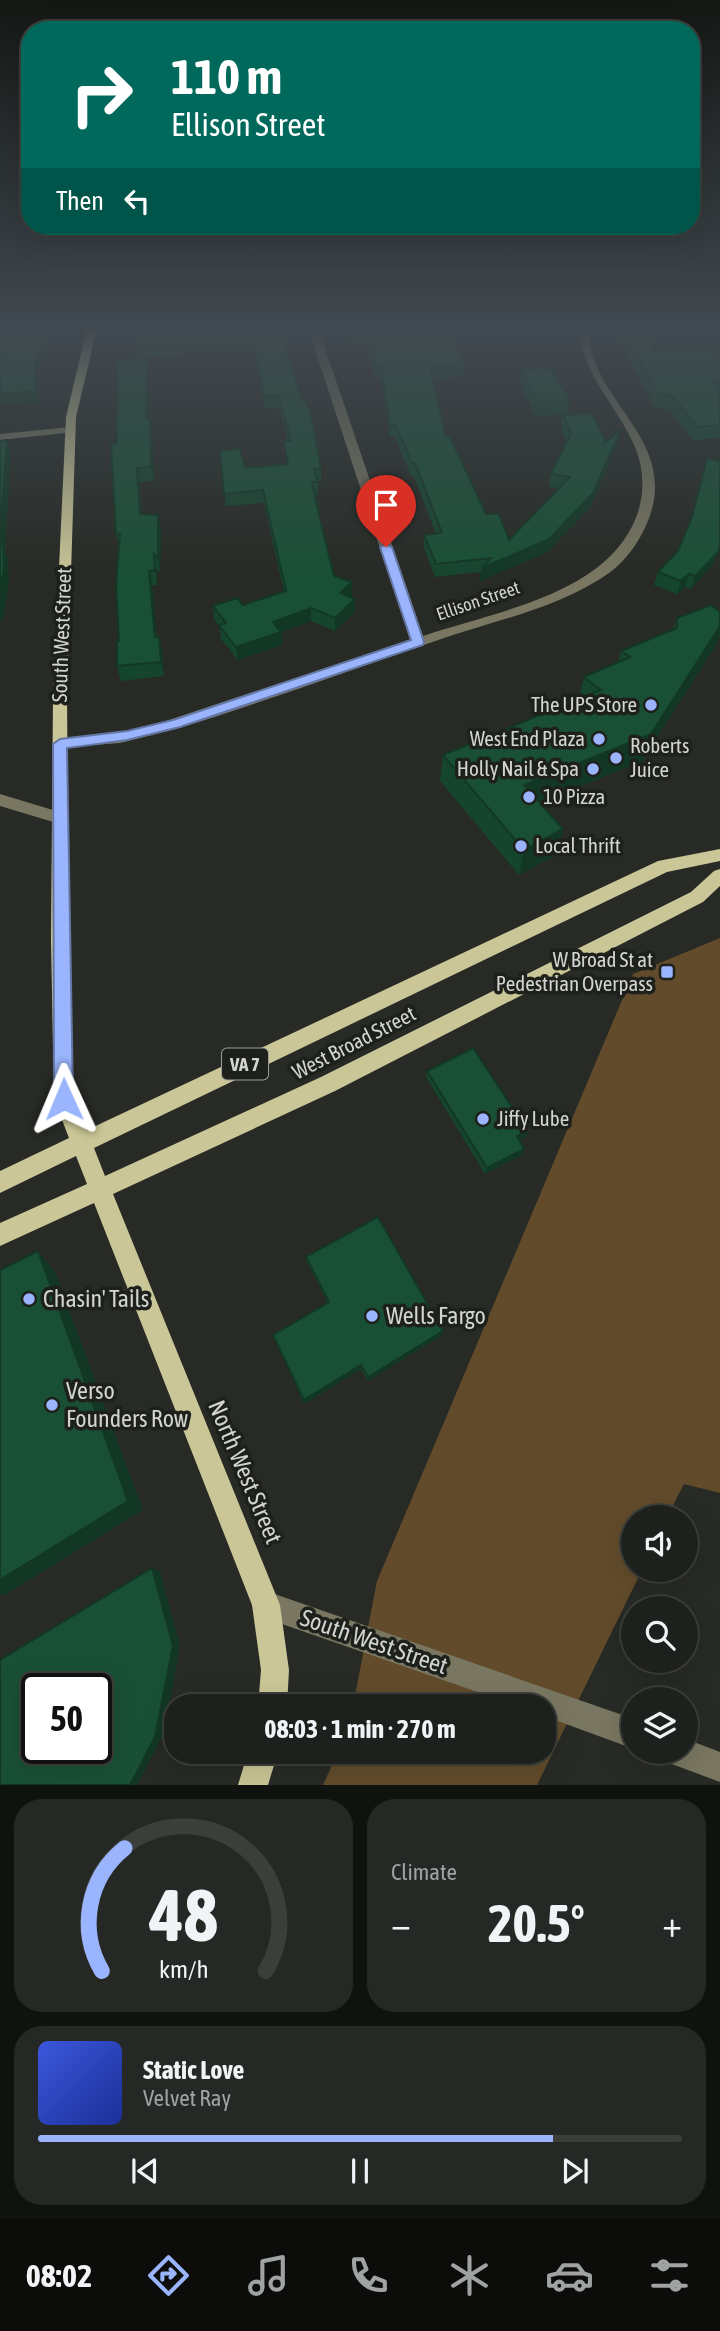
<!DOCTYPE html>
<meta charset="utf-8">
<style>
body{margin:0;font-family:"Asap Condensed",sans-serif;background:#252825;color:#f1f3f6;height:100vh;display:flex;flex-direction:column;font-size:26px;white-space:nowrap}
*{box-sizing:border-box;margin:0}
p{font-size:23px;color:#a0a3a3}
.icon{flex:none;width:38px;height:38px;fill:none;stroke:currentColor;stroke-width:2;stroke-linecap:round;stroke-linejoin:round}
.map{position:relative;height:1785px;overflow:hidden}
.drawer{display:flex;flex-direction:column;gap:14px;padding:14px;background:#10120f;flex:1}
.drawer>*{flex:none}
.guide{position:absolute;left:21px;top:21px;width:679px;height:214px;border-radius:28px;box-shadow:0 7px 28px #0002,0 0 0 2px #3b3e3b;background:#00695c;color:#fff;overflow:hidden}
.fabs{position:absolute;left:621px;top:1505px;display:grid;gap:14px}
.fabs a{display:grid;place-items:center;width:77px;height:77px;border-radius:50%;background:#1d201c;box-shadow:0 7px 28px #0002,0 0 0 2px #3b3e3b;font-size:35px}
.speed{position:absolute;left:21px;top:1673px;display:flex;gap:14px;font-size:35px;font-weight:700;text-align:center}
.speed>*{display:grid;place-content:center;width:91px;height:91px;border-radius:50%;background:#1d201c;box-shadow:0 7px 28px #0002,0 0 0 2px #3b3e3b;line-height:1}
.speed .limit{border:4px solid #111;border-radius:10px;background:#fff;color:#111}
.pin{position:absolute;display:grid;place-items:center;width:60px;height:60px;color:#fff;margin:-72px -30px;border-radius:50% 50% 50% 0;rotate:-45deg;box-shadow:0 0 7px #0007}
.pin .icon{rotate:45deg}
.me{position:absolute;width:77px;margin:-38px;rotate:359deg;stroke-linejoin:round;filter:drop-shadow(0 0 5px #0008)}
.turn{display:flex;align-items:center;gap:24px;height:147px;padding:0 35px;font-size:32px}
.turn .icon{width:91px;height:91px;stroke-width:2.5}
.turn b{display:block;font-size:49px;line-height:60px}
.then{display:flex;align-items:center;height:66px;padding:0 35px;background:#0003;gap:14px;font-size:26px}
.big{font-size:52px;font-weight:700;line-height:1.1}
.drawer .tile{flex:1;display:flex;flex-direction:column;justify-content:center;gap:10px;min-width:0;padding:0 24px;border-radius:28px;background:#252825}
.drawer .dial{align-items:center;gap:0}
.dial svg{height:182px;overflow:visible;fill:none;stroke:#3b3e3b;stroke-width:7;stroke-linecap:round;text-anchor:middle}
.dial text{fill:#f1f3f6;stroke:none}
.song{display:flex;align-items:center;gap:21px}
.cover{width:84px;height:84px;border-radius:10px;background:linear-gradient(135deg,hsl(230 70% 55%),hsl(230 70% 35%))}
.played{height:7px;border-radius:4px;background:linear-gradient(90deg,#9ab5fd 80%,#3b3e3b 80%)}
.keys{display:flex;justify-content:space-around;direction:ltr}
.heat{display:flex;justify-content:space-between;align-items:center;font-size:38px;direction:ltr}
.drawer .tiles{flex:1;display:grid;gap:14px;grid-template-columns:1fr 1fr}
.tile:last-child{grid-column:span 2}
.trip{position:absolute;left:164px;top:1694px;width:392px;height:70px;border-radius:28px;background:#1d201c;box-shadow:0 7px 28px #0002,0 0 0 2px #3b3e3b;font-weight:700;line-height:70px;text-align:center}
.tabs{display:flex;height:112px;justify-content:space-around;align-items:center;background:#0c0d0b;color:#a0a3a3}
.tabs .icon{width:49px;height:49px}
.tabs .current{color:#9ab5fd}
.tabs b{font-size:32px;color:#f1f3f6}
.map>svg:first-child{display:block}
</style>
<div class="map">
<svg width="720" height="1785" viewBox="0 0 720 1785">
<rect width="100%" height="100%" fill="#272a25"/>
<path fill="#614b2b" d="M720 938V1493L684 1484 667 1517H634V1570H642L537 1785H323L338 1752H544V1706H353L377 1581 633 974Z"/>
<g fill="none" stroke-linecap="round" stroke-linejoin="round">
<g fill="#797761" fill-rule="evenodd">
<path d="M113 328H158L91 336 86 333Z"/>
<path d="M308 328H318L423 636C495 611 608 595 637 515 645 492 644 469 635 447 616 403 584 379 578 328H588C590 343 592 356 598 369 616 409 655 440 655 487 655 518 634 555 609 573 561 607 501 619 447 637 357 668 267 701 176 729L120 743 55 748 52 744 55 740 128 731 166 721 410 640Z"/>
<path d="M70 427 74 428V432L0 440V434Z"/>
<path d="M0 794 66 814 68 818 60 824 0 806Z"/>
<path d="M266 1591 634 1719V1749L544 1716V1706H518L256 1615 252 1605 256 1595Z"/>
<path d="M686 1739 720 1752V1782L669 1763 665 1752H686Z"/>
</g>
<g fill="#cac697" fill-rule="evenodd">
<path d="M87 328H97L76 417 67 697 69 939 74 1099 87 1130 658 861 720 849V861L667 872 94 1148 105 1176 321 1077 691 892 714 871 720 869V886L703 902 335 1091 113 1194 280 1605 289 1670 287 1706H258L261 1670 252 1605 94 1203 0 1246V1223L87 1184 76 1156 0 1193V1171L69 1138 54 1099 51 939 53 697 66 417Z"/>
<path d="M248 1752H278L268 1785H238Z"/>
</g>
</g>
<g fill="#16452e">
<path d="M282 328 287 352 321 468V481L318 482V495H314L320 519 334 576 352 596 350 597 355 612 335 631 311 621 282 632V645L238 660 221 639 219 626 214 619 213 606 243 605 284 592 264 503 226 506 220 451 245 468 287 464 284 441H288L279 407 265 408 253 349 142 357 140 345Z"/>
<path d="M347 328H499L446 333 464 364 463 376 433 379 446 437 486 514 509 540 559 489 549 486 551 474 567 441 561 428 563 415 605 443 621 429 618 441 591 506 547 552 480 581 481 572 435 577 424 548V535L436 534 414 476H411L395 437H390L381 378H376L365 342 351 343Z"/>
<path d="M619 328H650L653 351 720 356V438L693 440 669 409 655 407 617 336Z"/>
<path d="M147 358 149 371 148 418 152 431 154 481 139 482 142 514 158 515 161 529 160 573 156 568 157 585H152L157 637 162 651 164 676 121 681 117 666 119 641V546L116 534 117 443Z"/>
<path d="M521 369 570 400 567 414 536 416 520 383Z"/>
<path d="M720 461V547L713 564 691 589 685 587 677 594 654 585 658 572 678 551Z"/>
<path d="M720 612V634L717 643 642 761 540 803 557 854 519 875 440 781 443 755 579 699 584 677 618 663 621 651 673 629 677 618Z"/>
<path d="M427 1071 528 1131 526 1137 519 1140 523 1154 485 1174 426 1077Z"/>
<path d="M306 1257 443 1331 442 1335 368 1381 361 1369 304 1404 273 1335 328 1303 307 1262Z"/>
</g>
<g fill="#123825">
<path d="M46 328H52L38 373V402L0 405V394L35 362Z"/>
<path d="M147 358 149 371 148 432 146 418Z"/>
<path d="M150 418 152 431 154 481 151 467Z"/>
<path d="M621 429 618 441 591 506 547 552 480 581 482 568Z"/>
<path d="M7 440 11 454 5 550 8 559 9 584 2 623 0 617V537Z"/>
<path d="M137 468 139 482 143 528 140 514Z"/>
<path d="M158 515 161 529 160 573 158 559Z"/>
<path d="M720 545 713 564 691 589 695 576Z"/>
<path d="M154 554 156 568 157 585 155 570Z"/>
<path d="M149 571 152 585 158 651 155 637Z"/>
<path d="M689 574 685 587 677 594 681 581Z"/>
<path d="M352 582V596L340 606V593Z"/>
<path d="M355 599V612L335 631V618Z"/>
<path d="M311 608V621L282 632V645L238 660 236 647 273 622Z"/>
<path d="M720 626V634L717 643 642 761 519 811 524 785Z"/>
<path d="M159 637 162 651 164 676 161 662Z"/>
<path d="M563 829 557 854 519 875 524 850Z"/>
<path d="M528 1131 526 1137 515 1142 517 1136Z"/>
<path d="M524 1149 523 1154 485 1174 487 1168Z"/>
<path d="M38 1251 55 1272 143 1510 5 1595H0V1580Z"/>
<path d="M443 1331 442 1335 368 1381V1377Z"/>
<path d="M361 1365V1369L304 1404V1400Z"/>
<path d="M152 1568 160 1571 180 1646 164 1733 137 1785H130Z"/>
</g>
<g fill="#195035" stroke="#123825" stroke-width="2" fill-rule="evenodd">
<path d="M0 328H46L35 362V391L0 394Z"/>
<path d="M139 328H282L287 352 302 401H306L311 416 321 468 314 469 318 482H312L320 519 334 576 352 582 340 593 355 599 335 618 311 608 273 622 281 632 236 647 219 625 226 623 213 606 237 598 243 605 286 591 263 490 224 494 220 451 240 449 245 468 288 464 284 441H291L278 395 264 396 252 338 140 345Z"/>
<path d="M350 328H443L464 364 430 367 446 437H450L486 514H499L509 540 570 477 551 474 571 433 563 415 592 413 605 440 603 444 621 429 593 493 549 539 482 568 491 558 436 564 424 535 442 533 415 463H412L395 424H390L381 366H376L365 330 351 331Z"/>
<path d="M622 328H650L653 351 714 349 720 356V382H714L720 389V425L697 427 672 396 658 394Z"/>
<path d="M147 358 146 418H150L151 467 137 468 140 514 158 515V559L154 554 155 570 149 571 155 637H159L161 662 117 666V641H119L116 585 120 534H116L111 444 117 443 118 359Z"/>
<path d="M551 368 570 400 538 402 521 369Z"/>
<path d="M7 440 0 537V441Z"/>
<path d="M707 459 720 461V545L718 552 695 576 689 574 681 581 658 572 678 551 692 517Z"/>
<path d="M0 545H3L4 570 0 591Z"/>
<path d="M711 605 720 612V626L651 734 524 785 563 829 524 850 443 755 601 690 584 677 630 657 621 651 677 628V618Z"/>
<path d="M473 1048 528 1131 517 1136 524 1149 487 1168 427 1071Z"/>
<path d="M378 1217 443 1331 368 1377 361 1365 304 1400 273 1335 329 1302 306 1257Z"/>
<path d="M38 1251 128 1501 0 1580V1270Z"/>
<path d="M152 1568 173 1646 155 1737 130 1785H0V1660ZM37 1689H96V1748H37Z"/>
</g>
<linearGradient id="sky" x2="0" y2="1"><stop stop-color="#151714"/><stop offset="0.57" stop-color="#414a51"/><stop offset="1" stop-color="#414a51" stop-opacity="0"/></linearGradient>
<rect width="720" height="578" fill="url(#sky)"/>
<path fill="#9ab5fd" stroke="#6476a4" stroke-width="2" d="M386 544 392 547 424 642 423 645 180 727 127 740 67 748 73 1099 70 1105 64 1108 57 1105 54 1099 53 744 60 739 127 731 173 720 411 640 380 547Z"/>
<g fill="#9ab5fd" stroke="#1e211b" stroke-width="2.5">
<circle cx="651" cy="705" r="7"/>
<circle cx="599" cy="739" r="7"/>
<circle cx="616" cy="758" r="7"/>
<circle cx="593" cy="769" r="7"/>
<circle cx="529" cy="797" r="7"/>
<circle cx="521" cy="846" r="7"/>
<rect x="660" y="965" width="14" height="14" rx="3.5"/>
<circle cx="483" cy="1119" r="7"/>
<circle cx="29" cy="1299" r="7"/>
<circle cx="372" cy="1316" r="7"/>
<circle cx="52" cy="1405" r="7"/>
</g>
<g text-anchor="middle" stroke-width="7" stroke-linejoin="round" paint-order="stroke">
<g font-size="18" fill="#d2d4d0" stroke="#1e211b">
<text transform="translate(478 601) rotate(-19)" y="6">Ellison Street</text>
</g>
<rect fill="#1e211b" stroke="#9c9e9a" stroke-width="2" x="222" y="1048.5" width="46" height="31" rx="5"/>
<g font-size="19" font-weight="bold" fill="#d2d4d0">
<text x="245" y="1071">VA 7</text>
</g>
<g font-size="21" fill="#d2d4d0" stroke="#1e211b">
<text transform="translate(62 635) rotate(-88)" y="7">South West Street</text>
<text transform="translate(354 1043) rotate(-27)" y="7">West Broad Street</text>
</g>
<g font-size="21" fill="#d2d4d0" stroke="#1e211b" text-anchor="end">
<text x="637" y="712">The UPS Store</text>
<text x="585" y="746">West End Plaza</text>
<text x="630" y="753" text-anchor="start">Roberts<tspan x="630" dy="24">Juice</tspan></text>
<text x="579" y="776">Holly Nail &amp; Spa</text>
<text x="543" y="804" text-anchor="start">10 Pizza</text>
<text x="535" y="853" text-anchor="start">Local Thrift</text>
<text x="653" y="967">W Broad St at<tspan x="653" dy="24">Pedestrian Overpass</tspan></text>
<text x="497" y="1126" text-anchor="start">Jiffy Lube</text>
</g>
<g font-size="24" fill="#d2d4d0" stroke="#1e211b" text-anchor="start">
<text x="43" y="1307">Chasin' Tails</text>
<text x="386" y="1324">Wells Fargo</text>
<text x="66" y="1399">Verso<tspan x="66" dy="28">Founders Row</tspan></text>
</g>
<g font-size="24" fill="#d2d4d0" stroke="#1e211b">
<text transform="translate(245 1472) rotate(67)" y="8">North West Street</text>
<text transform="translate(374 1642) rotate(19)" y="8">South West Street</text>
</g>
</g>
</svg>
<div class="fabs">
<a><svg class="icon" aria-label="sound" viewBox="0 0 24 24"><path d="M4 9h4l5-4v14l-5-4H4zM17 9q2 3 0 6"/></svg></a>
<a><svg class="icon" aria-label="search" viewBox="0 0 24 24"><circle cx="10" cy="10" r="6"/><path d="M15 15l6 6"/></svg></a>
<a><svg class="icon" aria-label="layers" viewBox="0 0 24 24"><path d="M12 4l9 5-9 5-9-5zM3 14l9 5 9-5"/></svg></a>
</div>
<div class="speed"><div class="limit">50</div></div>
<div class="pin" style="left:386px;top:547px;background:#d93025"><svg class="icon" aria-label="arrive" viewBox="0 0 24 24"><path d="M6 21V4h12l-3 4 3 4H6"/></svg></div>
<svg class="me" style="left:64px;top:1099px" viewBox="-20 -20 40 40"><path d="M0-17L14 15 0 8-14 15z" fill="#9ab5fd" stroke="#fff" stroke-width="4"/></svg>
<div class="trip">08:03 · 1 min · 270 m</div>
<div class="guide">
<div class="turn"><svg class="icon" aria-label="right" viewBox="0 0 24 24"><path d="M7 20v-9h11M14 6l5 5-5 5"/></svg><div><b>110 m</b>Ellison Street</div></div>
<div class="then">Then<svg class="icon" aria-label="left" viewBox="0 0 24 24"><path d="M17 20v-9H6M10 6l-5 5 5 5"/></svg></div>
</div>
</div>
<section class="drawer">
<div class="tiles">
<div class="tile dial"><svg viewBox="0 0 100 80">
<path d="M14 69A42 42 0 1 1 86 69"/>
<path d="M14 69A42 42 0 0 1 24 15" stroke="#9ab5fd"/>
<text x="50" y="56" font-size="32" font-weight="700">48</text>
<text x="50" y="72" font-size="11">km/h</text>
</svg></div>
<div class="tile"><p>Climate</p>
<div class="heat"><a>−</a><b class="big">20.5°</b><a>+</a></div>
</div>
<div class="tile">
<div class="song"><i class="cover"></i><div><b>Static Love</b><p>Velvet Ray</p></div></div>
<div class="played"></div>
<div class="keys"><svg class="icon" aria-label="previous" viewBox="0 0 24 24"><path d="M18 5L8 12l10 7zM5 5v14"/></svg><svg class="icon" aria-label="pause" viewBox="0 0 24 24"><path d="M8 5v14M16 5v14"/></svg><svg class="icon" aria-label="next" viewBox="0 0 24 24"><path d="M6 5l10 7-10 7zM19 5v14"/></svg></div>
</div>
</div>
</section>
<nav class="tabs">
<b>08:02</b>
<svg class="icon current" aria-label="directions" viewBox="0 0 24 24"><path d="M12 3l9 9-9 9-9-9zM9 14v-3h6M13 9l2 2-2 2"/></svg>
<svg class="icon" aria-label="music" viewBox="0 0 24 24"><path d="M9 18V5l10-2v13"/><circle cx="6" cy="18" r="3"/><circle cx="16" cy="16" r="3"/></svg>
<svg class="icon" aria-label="phone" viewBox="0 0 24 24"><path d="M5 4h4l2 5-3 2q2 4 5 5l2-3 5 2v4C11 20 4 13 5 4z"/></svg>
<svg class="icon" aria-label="climate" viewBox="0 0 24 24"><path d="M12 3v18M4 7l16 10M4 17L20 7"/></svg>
<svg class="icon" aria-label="car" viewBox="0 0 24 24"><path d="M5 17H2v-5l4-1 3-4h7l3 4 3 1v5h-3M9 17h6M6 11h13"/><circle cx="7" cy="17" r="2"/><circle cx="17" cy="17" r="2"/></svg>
<svg class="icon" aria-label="filters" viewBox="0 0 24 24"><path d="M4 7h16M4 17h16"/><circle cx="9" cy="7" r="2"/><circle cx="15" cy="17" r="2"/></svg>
</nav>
